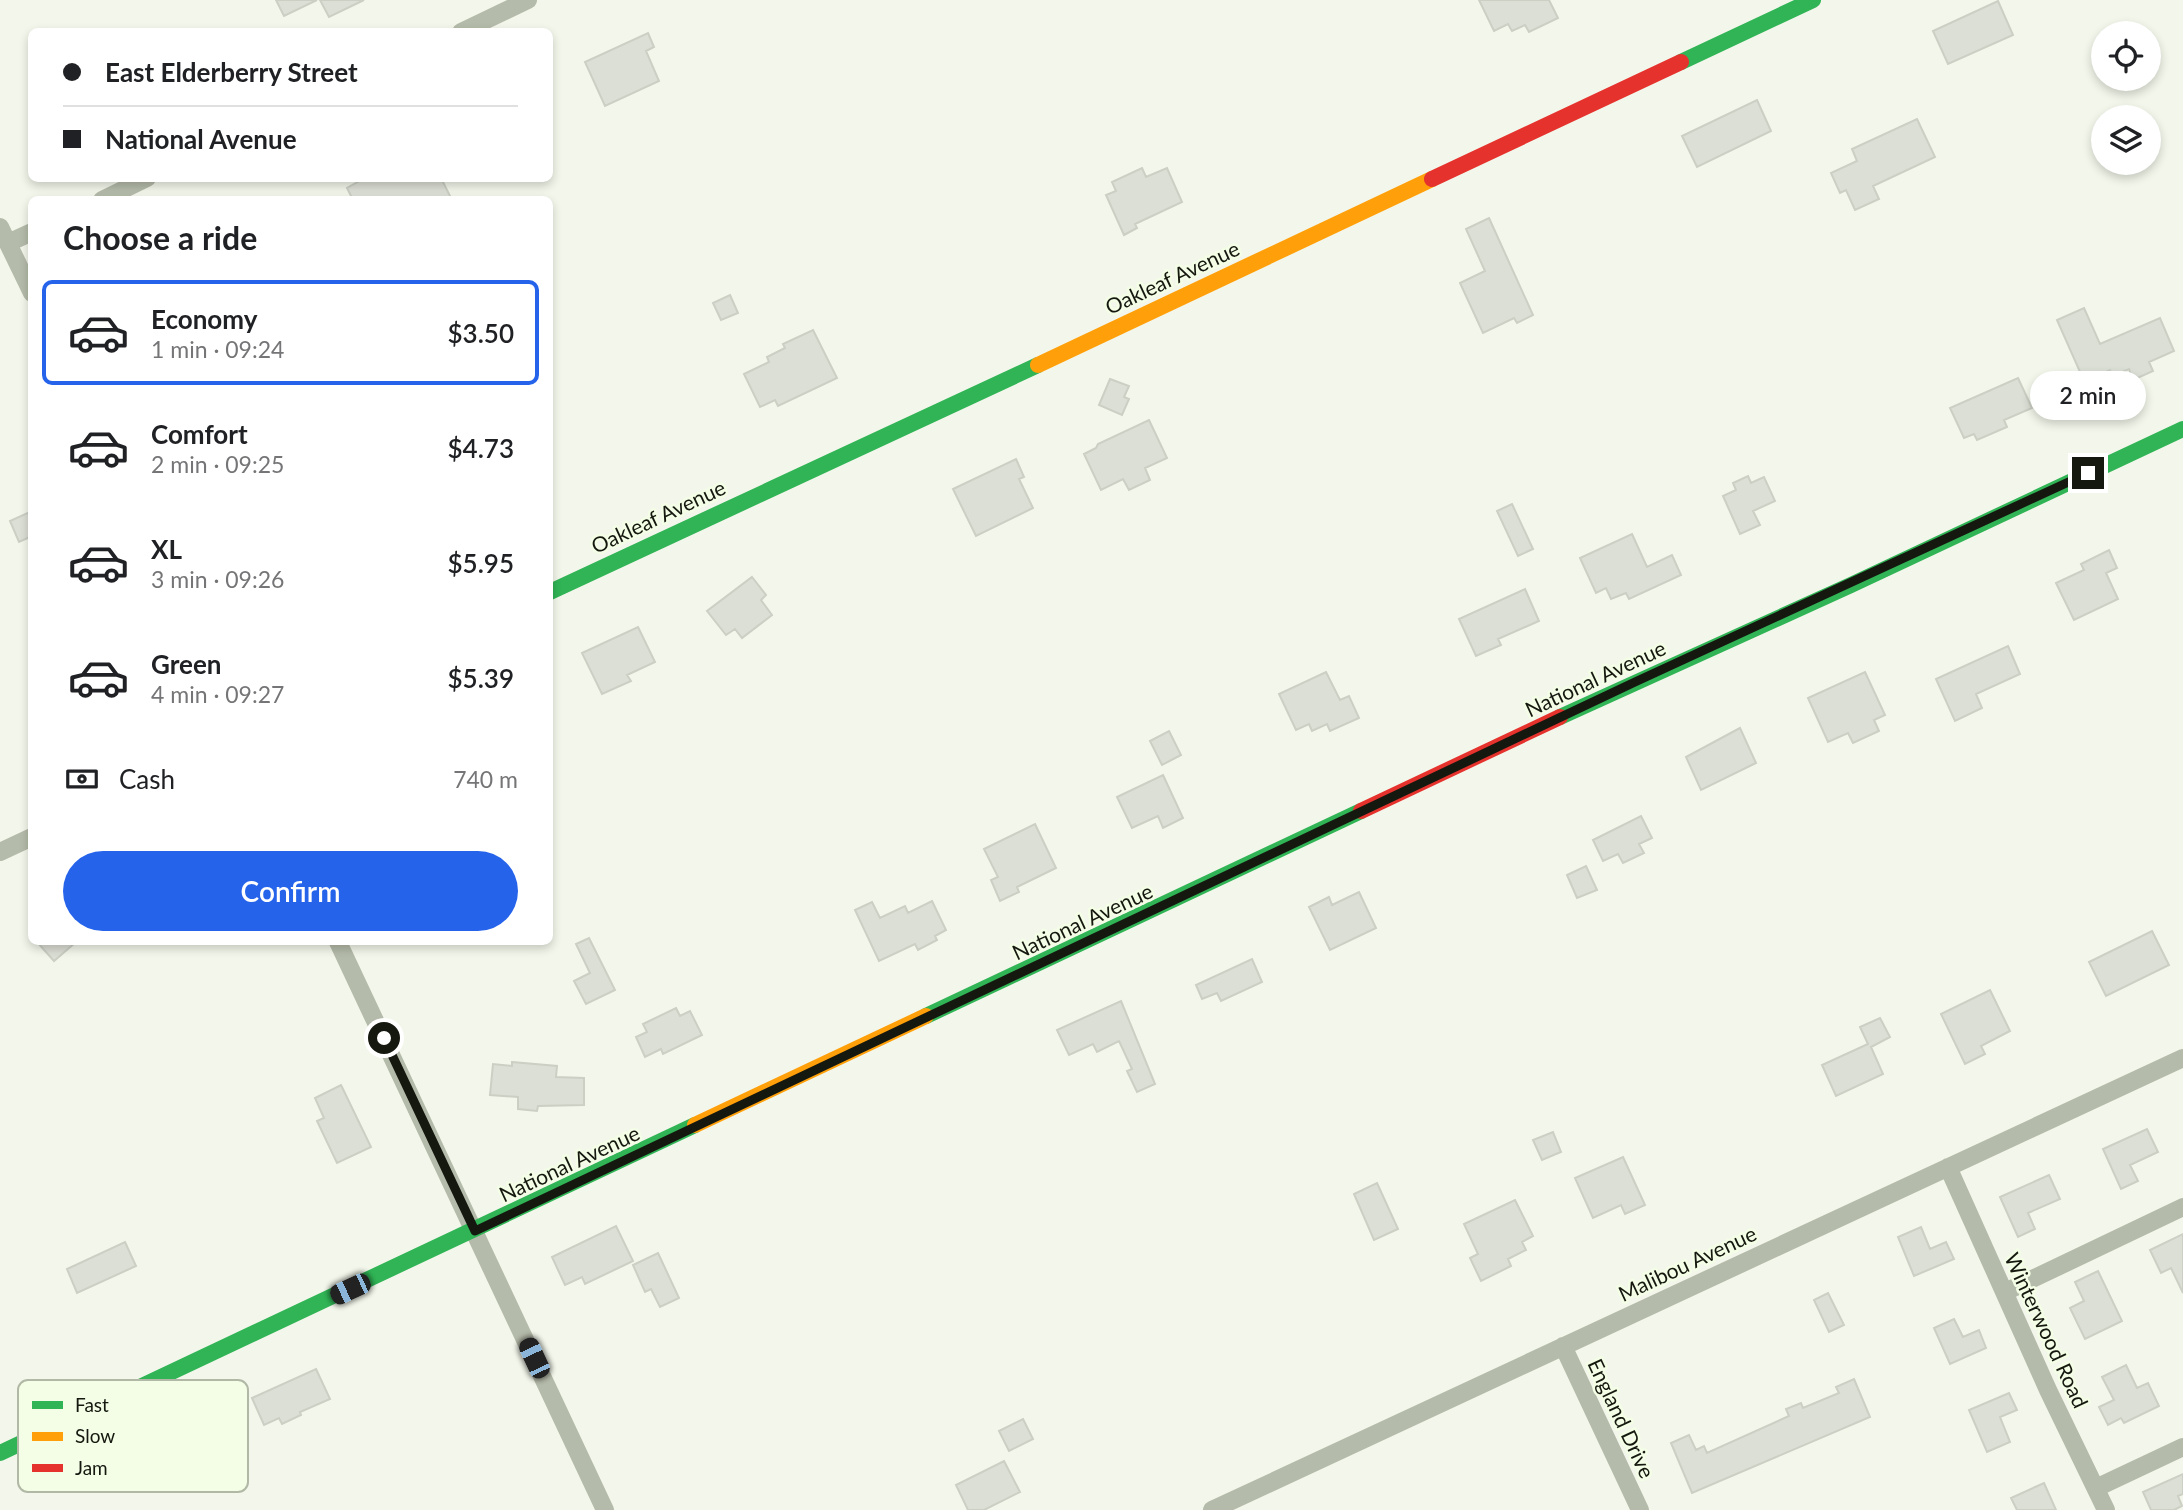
<!DOCTYPE html>
<meta charset="utf-8">
<style>
body{margin:0;font-family:Lato,sans-serif;background:#f2f2f2;color:#202124;height:100vh;display:flex;flex-direction:column;font-size:26px;white-space:nowrap}
*{box-sizing:border-box;margin:0}
p{font-size:23px;color:#757577}
.icon{flex:none;width:38px;height:38px;fill:none;stroke:currentColor;stroke-width:2;stroke-linecap:round;stroke-linejoin:round}
.map{position:relative;flex:1;overflow:hidden}
.side{position:absolute;left:28px;top:196px;width:525px;height:749px;display:flex;flex-direction:column;background:#fff;border-radius:10px;box-shadow:0 4px 10px #0003}
.side>*{flex:none}
.guide{position:absolute;left:28px;top:28px;width:525px;height:154px;border-radius:10px;box-shadow:0 4px 10px #0003;display:grid;align-content:center;height:154px;padding:0 35px;background:#fff}
.buttons{position:absolute;left:2091px;top:21px;display:grid;gap:14px}
.buttons a{display:grid;place-items:center;width:70px;height:70px;border-radius:50%;background:#fff;box-shadow:0 4px 10px #0003;font-size:35px}
.end{position:absolute;width:32px;height:32px;margin:-16px;border:9px solid #15180f;background:#fff;box-shadow:0 0 0 4px #fff}
.from{border-radius:50%}
.bubble{position:absolute;height:49px;border-radius:24px;background:#fff;box-shadow:0 4px 10px #0003;font-size:23px;font-weight:600;line-height:49px;text-align:center}
.car{position:absolute;width:21px;height:42px;margin:-21px -10px;border-radius:9px;box-shadow:0 0 5px 2px #0007;background:linear-gradient(#222 24%,#8ab4d8 0 40%,#222 0 76%,#8ab4d8 0 86%,#222 0)}
.guide b{display:flex;align-items:center;gap:24px;height:66px;font-size:26px}
.guide b+b{border-top:2px solid #e0e0e0}
.guide i{width:18px;height:18px;background:#202124}
ul{padding:0;list-style:none}
li{display:flex;align-items:center;gap:21px;height:105px;margin:0 14px 10px;padding:0 21px;border:4px solid transparent;border-radius:10px}
li div{flex:1}
li b{display:block;font-size:26px}
li em{font-style:normal;font-weight:600}
li.on{border-color:#2563eb}
li>.icon{width:63px;height:63px;stroke-width:1.5}
h2{padding:0 35px;font-size:32px;line-height:84px}
.pay{display:flex;align-items:center;gap:18px;height:77px;padding:0 35px;font-size:26px}
.pay p{margin-inline-start:auto}
.action{display:flex;gap:14px;margin-top:auto;padding:14px 35px}
.action a{flex:1;height:80px;border-radius:42px;background:#2563eb;color:#fff;font-size:28px;font-weight:600;line-height:80px;text-align:center}
.map>svg:first-child{display:block}
</style>
<div class="map">
<svg width="2183" height="1510" viewBox="0 0 2183 1510">
<rect width="100%" height="100%" fill="#f3f7eb"/>
<path fill="#dcdfd5" stroke="#cbcfc4" stroke-width="2" d="M276 0H317L284 16Z
M320 0H364L329 17Z
M1479 0H1549L1558 18 1529 32 1525 25 1512 31 1508 24 1494 31Z
M1998 1 2013 35 1948 64 1933 31Z
M648 33 654 47 646 51 659 81 605 106 585 62Z
M1757 100 1771 131 1697 167 1682 136Z
M1917 119 1935 157 1873 186 1879 199 1855 210 1846 190 1840 193 1831 173 1857 161 1852 149Z
M1142 168 1146 177 1167 168 1182 202 1135 224 1137 228 1124 235 1106 195 1116 191 1112 182Z
M365 178H441L452 200H353L347 188Z
M1489 218 1533 315 1517 323 1514 318 1483 333 1460 283 1485 271 1466 229Z
M730 295 738 313 721 320 713 303Z
M2084 308 2100 344 2160 318 2174 351 2149 362 2153 371 2133 380 2129 369 2113 376 2110 370 2084 381 2057 320Z
M813 330 837 378 778 406 775 400 760 407 744 374 769 362 767 357 785 348 783 344Z
M2018 378 2032 408 2004 420 2007 427 1977 440 1974 434 1964 438 1950 408Z
M1110 379 1129 386 1124 397 1129 399 1122 415 1099 405Z
M1149 420 1167 458 1145 468 1150 480 1129 490 1123 479 1101 490 1084 454 1096 448 1098 444Z
M1016 459 1024 477 1019 479 1033 508 976 536 953 489Z
M1748 476 1751 483 1764 477 1775 501 1753 511 1760 525 1740 534 1723 496 1736 490 1733 483Z
M1512 504 1533 549 1518 556 1497 511Z
M32 511V536L19 542 10 521Z
M1632 534 1647 567 1672 555 1681 575 1629 599 1626 593 1611 599 1606 588 1596 593 1580 558Z
M2109 550 2117 568 2106 573 2118 599 2074 620 2056 583 2084 570 2081 564Z
M752 577 766 595 761 600 772 615 742 638 735 629 726 635 707 611Z
M1525 589 1539 621 1498 639 1501 645 1476 656 1459 619Z
M638 627 655 662 627 675 631 681 602 694 582 653Z
M2008 646 2020 674 1976 694 1982 708 1955 721 1936 679Z
M1326 672 1340 700 1349 696 1359 718 1330 731 1327 724 1312 731 1309 724 1296 730 1279 694Z
M1865 672 1885 715 1874 720 1879 731 1853 743 1848 733 1828 742 1808 698Z
M1740 728 1756 763 1701 790 1686 757Z
M1169 731 1181 755 1162 765 1150 741Z
M1163 775 1183 818 1163 828 1158 816 1132 828 1117 797Z
M1641 816 1652 838 1639 844 1644 853 1623 863 1618 854 1603 861 1593 840Z
M1035 824 1056 868 1017 887 1019 892 1000 901 991 880 998 877 984 849Z
M1586 866 1597 890 1577 898 1567 875Z
M1359 892 1376 928 1330 950 1309 907 1329 897 1332 905Z
M932 901 946 930 935 936 937 940 918 950 915 944 879 961 855 910 872 902 880 918 905 906 908 913Z
M2152 931 2169 965 2106 996 2089 962Z
M589 938 615 990 586 1004 574 981 590 973 576 944Z
M37 942H76L54 961Z
M1252 959 1262 982 1221 1001 1217 993 1202 999 1196 985Z
M1990 990 2010 1031 1981 1046 1985 1054 1965 1064 1941 1014Z
M1121 1001 1155 1084 1137 1092 1127 1071 1132 1069 1119 1041 1097 1052 1093 1044 1069 1055 1057 1030Z
M676 1008 680 1016 690 1011 702 1035 663 1054 661 1049 645 1057 636 1037 647 1032 643 1024Z
M1880 1018 1890 1037 1871 1047 1883 1074 1836 1096 1822 1065 1868 1044 1860 1027Z
M512 1062 557 1066 556 1077 584 1078V1105L538 1106 537 1111 518 1109V1097L490 1095 493 1064 512 1066Z
M341 1085 371 1147 337 1163 317 1121 324 1118 315 1098Z
M2147 1129 2158 1152 2130 1165 2138 1181 2121 1189 2103 1149Z
M1553 1132 1561 1152 1542 1160 1533 1140Z
M1623 1157 1645 1205 1625 1214 1621 1205 1593 1218 1575 1178Z
M2049 1175 2060 1199 2028 1213 2035 1229 2018 1237 2000 1197Z
M1377 1183 1398 1229 1374 1240 1354 1194Z
M1515 1200 1533 1236 1522 1242 1526 1250 1508 1259 1511 1266 1481 1281 1470 1258 1478 1254 1464 1224Z
M616 1226 633 1261 585 1284 582 1277 565 1285 552 1257Z
M1921 1227 1930 1249 1946 1242 1954 1259 1914 1276 1898 1237Z
M2183 1234V1293L2171 1268 2161 1273 2150 1250Z
M125 1242 136 1266 77 1293 67 1269Z
M658 1253 679 1298 660 1307 651 1289 645 1292 633 1265Z
M2098 1271 2122 1321 2085 1339 2070 1308 2084 1301 2075 1282Z
M1828 1293 1844 1325 1829 1332 1814 1300Z
M1954 1319 1963 1337 1979 1330 1986 1348 1950 1364 1934 1328Z
M2126 1365 2137 1388 2148 1383 2159 1406 2124 1423 2121 1418 2108 1425 2099 1407 2114 1400 2102 1377Z
M316 1369 330 1399 300 1412 301 1415 282 1424 279 1418 264 1425 252 1398Z
M1854 1379 1870 1417 1692 1493 1671 1443 1689 1435 1696 1450 1704 1446 1707 1453 1789 1416 1786 1409 1801 1403 1803 1408 1839 1393 1836 1387Z
M2009 1393 2017 1410 2000 1417 2010 1442 1987 1452 1969 1410Z
M1023 1419 1033 1439 1009 1451 999 1431Z
M1004 1461 1020 1492 984 1510H968L956 1485Z
M2183 1474V1494L2178 1496 2182 1506 2174 1510H2151L2143 1492Z
M2044 1483 2056 1510H2017L2011 1498Z"/>
<g fill="none" stroke-linecap="round" stroke-linejoin="round">
<path stroke="#b5bbaa" stroke-width="18" d="M461 32 528 0
M102 200 147 178
M0 227 32 293
M8 243 32 232
M0 852 32 837
M338 942 605 1510
M1948 1167 2048 1390 2106 1510
M2005 1292 2183 1207
M1563 1346 1640 1510
M2096 1488 2183 1447
M1212 1510 2183 1058"/>
<path stroke="#30b455" stroke-width="16" d="M1681 62 1813 0
M550 592 1038 365
M1560 717 1851 585 2183 429
M926 1016 1361 811
M0 1453 695 1125"/>
<path stroke="#ff9f0a" stroke-width="16" d="M1038 365 1432 179
M695 1125 926 1016"/>
<path stroke="#e5322d" stroke-width="16" d="M1432 179 1681 62
M1361 811 1560 717"/>
</g>
<g fill="none" stroke-linecap="round" stroke-linejoin="round">
<path stroke="#15180f" stroke-width="9" d="M384 1038 475 1231 1635 682 2088 473"/>
</g>
<g text-anchor="middle" dominant-baseline="central" stroke-width="5" stroke-linejoin="round" paint-order="stroke">
<g font-size="21" fill="#15180f" stroke="#f4fde5">
<text transform="translate(1172 277) rotate(-25)">Oakleaf Avenue</text>
<text transform="translate(658 516) rotate(-25)">Oakleaf Avenue</text>
<text transform="translate(1595 678) rotate(-25)">National Avenue</text>
<text transform="translate(1082 921) rotate(-25)">National Avenue</text>
<text transform="translate(569 1163) rotate(-25)">National Avenue</text>
<text transform="translate(1687 1263) rotate(-25)">Malibou Avenue</text>
<text transform="translate(2047 1330) rotate(65)">Winterwood Road</text>
<text transform="translate(1622 1418) rotate(65)">England Drive</text>
</g>
</g>
<rect x="18" y="1380" width="230" height="112" rx="10" fill="#f4fde5" stroke="#b1b8a5" stroke-width="2"/>
<rect x="32" y="1401" width="31" height="8" fill="#30b455"/>
<rect x="32" y="1432" width="31" height="9" fill="#ff9f0a"/>
<rect x="32" y="1464" width="31" height="8" fill="#e5322d"/>
<g font-size="19" fill="#15180f">
<text x="75" y="1412">Fast</text>
<text x="75" y="1443">Slow</text>
<text x="75" y="1475">Jam</text>
</g>
</svg>
<div class="buttons">
<a><svg class="icon" aria-label="locate" viewBox="0 0 24 24"><circle cx="12" cy="12" r="6"/><path d="M12 2v4M12 18v4M2 12h4M18 12h4"/></svg></a>
<a><svg class="icon" aria-label="layers" viewBox="0 0 24 24"><path d="M12 4l9 5-9 5-9-5zM3 14l9 5 9-5"/></svg></a>
</div>
<i class="end from" style="left:384px;top:1038px"></i>
<i class="end" style="left:2088px;top:473px"></i>
<div class="bubble" style="left:2030px;top:371px;width:116px">2 min</div>
<i class="car" style="left:350px;top:1289px;rotate:245deg"></i>
<i class="car" style="left:534px;top:1358px;rotate:335deg"></i>
<div class="guide">
<b><i class="from"></i>East Elderberry Street</b>
<b><i></i>National Avenue</b>
</div>
<section class="side">
<h2>Choose a ride</h2>
<ul>
<li class="on"><svg class="icon" aria-label="car" viewBox="0 0 24 24"><path d="M5 17H2v-5l4-1 3-4h7l3 4 3 1v5h-3M9 17h6M6 11h13"/><circle cx="7" cy="17" r="2"/><circle cx="17" cy="17" r="2"/></svg><div><b>Economy</b><p>1 min · 09:24</p></div><em>$3.50</em></li>
<li><svg class="icon" aria-label="car" viewBox="0 0 24 24"><path d="M5 17H2v-5l4-1 3-4h7l3 4 3 1v5h-3M9 17h6M6 11h13"/><circle cx="7" cy="17" r="2"/><circle cx="17" cy="17" r="2"/></svg><div><b>Comfort</b><p>2 min · 09:25</p></div><em>$4.73</em></li>
<li><svg class="icon" aria-label="car" viewBox="0 0 24 24"><path d="M5 17H2v-5l4-1 3-4h7l3 4 3 1v5h-3M9 17h6M6 11h13"/><circle cx="7" cy="17" r="2"/><circle cx="17" cy="17" r="2"/></svg><div><b>XL</b><p>3 min · 09:26</p></div><em>$5.95</em></li>
<li><svg class="icon" aria-label="car" viewBox="0 0 24 24"><path d="M5 17H2v-5l4-1 3-4h7l3 4 3 1v5h-3M9 17h6M6 11h13"/><circle cx="7" cy="17" r="2"/><circle cx="17" cy="17" r="2"/></svg><div><b>Green</b><p>4 min · 09:27</p></div><em>$5.39</em></li>
</ul>
<div class="pay"><svg class="icon" aria-label="cash" viewBox="0 0 24 24"><path d="M3 7h18v10H3z"/><circle cx="12" cy="12" r="2"/></svg>Cash<p>740 m</p></div>
<div class="action"><a>Confirm</a></div>
</section>
</div>
